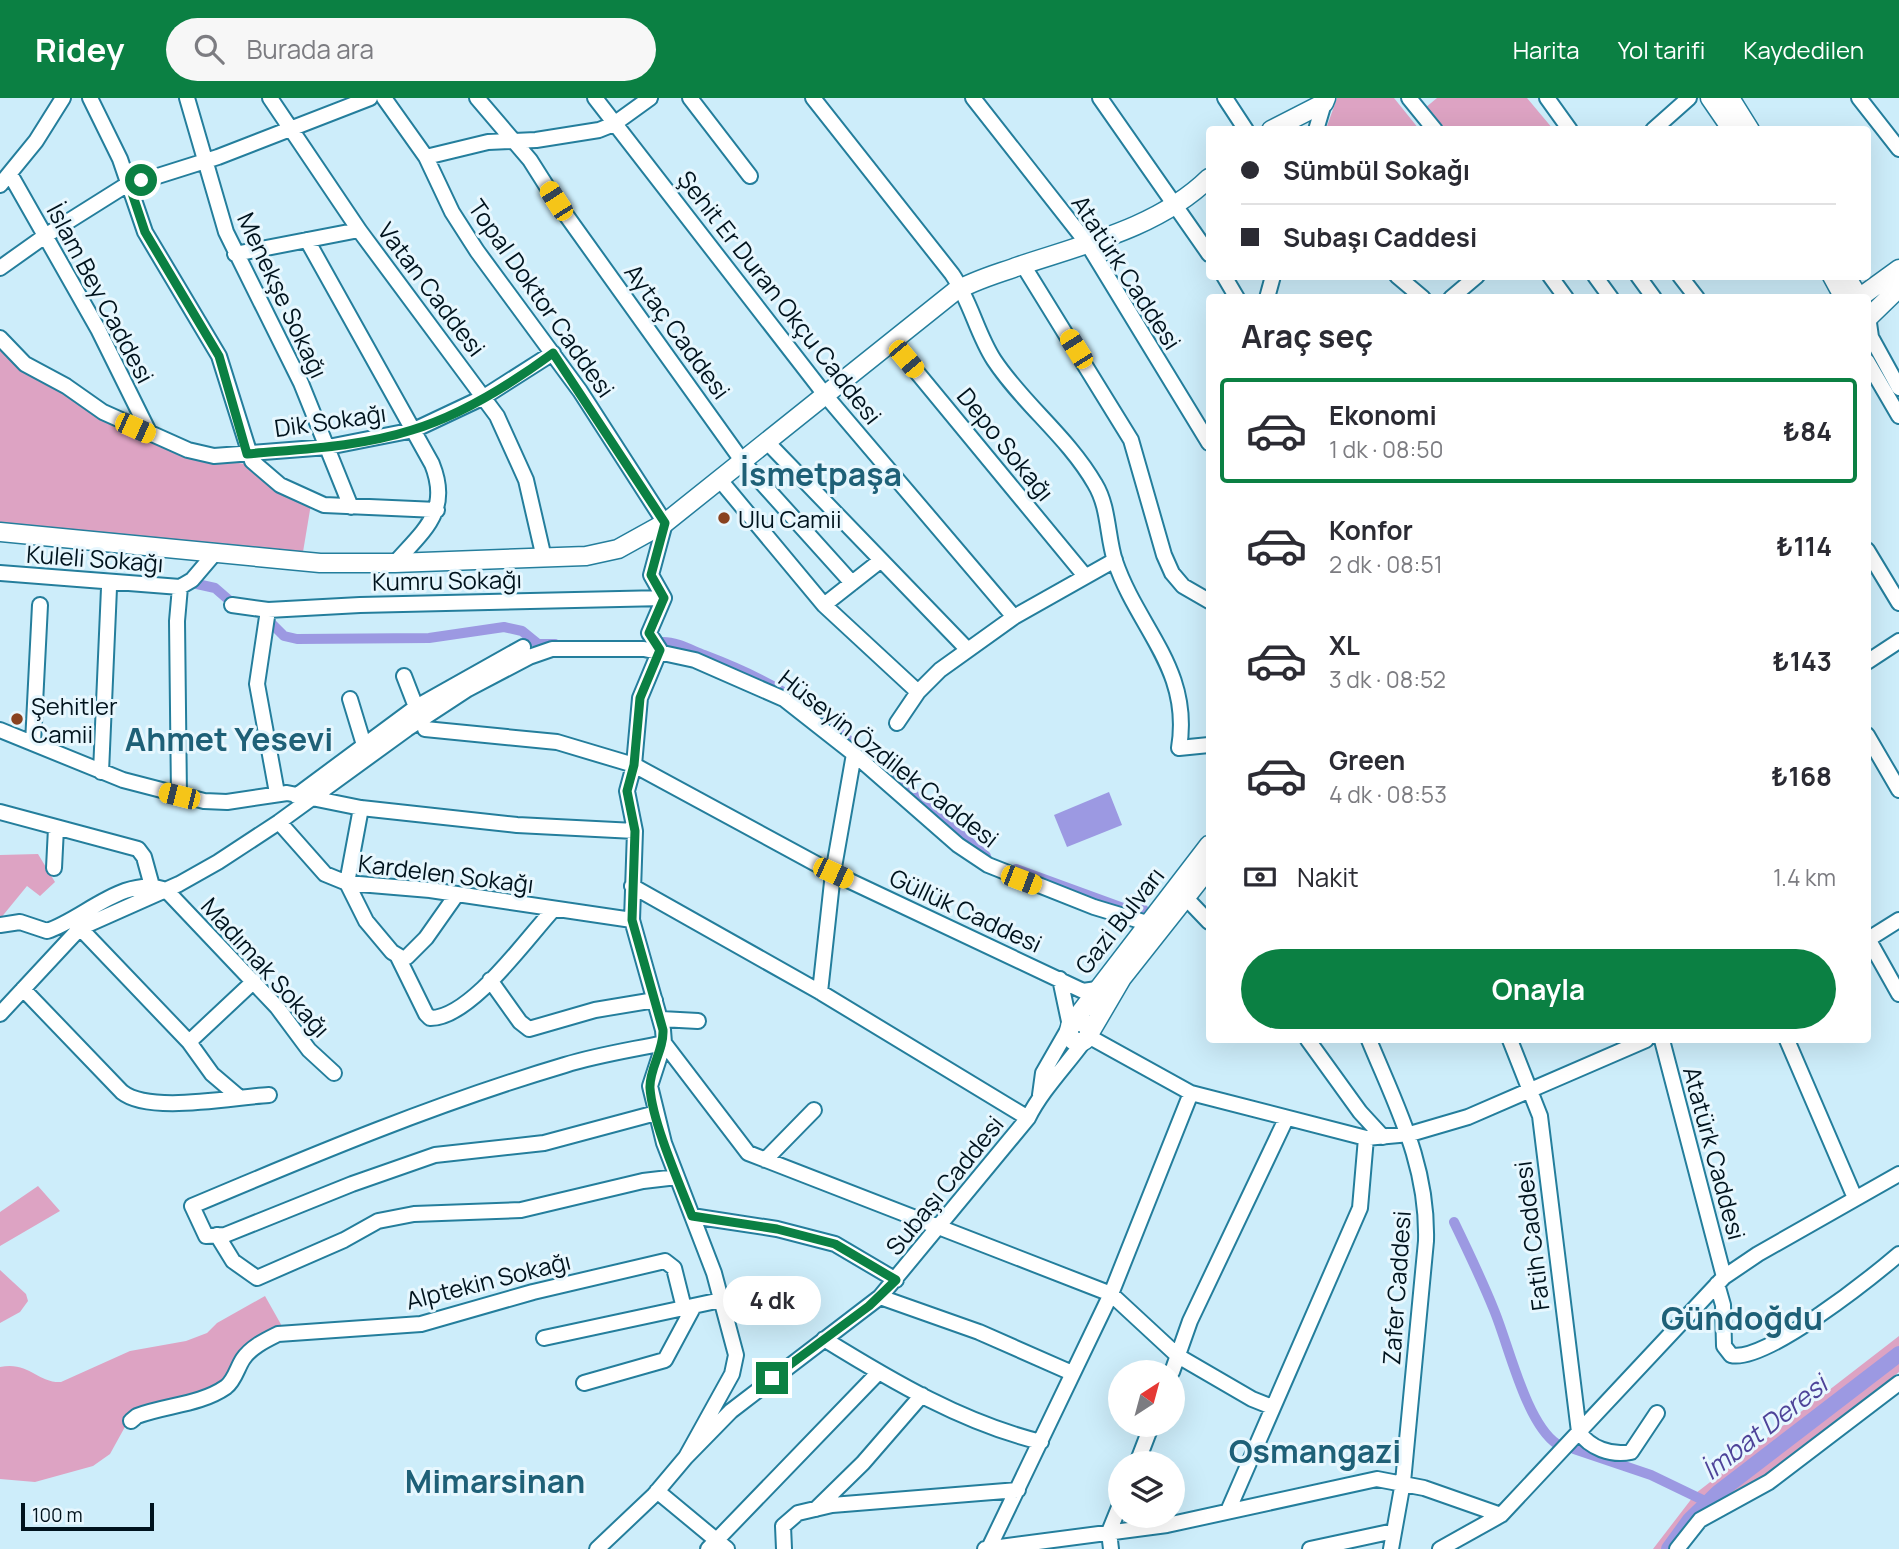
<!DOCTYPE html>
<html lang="tr">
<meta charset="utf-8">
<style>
body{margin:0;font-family:Manrope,sans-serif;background:#f7f7f7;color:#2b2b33;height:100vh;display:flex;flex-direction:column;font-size:26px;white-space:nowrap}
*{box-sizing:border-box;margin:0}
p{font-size:23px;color:#7c7c81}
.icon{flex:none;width:38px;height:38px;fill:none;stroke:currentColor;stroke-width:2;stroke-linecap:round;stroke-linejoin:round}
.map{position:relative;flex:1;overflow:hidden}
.drawer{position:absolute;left:1206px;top:196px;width:665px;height:749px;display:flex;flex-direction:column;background:#fff;border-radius:7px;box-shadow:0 7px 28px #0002}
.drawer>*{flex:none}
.banner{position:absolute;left:1206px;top:28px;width:665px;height:154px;border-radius:7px;box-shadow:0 7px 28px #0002;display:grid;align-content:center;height:154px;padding:0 35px;background:#fff}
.needle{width:46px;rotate:36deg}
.controls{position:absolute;left:1108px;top:1262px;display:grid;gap:14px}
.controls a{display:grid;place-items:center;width:77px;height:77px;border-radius:50%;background:#fff;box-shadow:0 7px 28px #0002;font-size:35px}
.scale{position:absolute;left:21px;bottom:18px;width:133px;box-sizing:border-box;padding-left:7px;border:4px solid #00131d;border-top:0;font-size:19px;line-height:24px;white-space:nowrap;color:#00131d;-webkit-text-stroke:5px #e7f7fe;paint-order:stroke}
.end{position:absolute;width:32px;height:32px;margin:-16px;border:9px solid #0b8043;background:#fff;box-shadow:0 0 0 4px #fff}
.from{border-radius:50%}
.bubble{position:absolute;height:49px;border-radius:24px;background:#fff;box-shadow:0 7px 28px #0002;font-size:23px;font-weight:700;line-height:49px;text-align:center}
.car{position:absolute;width:21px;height:42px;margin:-21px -10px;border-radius:9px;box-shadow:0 0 5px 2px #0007;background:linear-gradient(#f5c518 24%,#345 0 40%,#f5c518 0 76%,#345 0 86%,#f5c518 0)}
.banner b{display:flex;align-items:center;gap:24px;height:66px;font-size:26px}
.banner b+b{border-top:2px solid #e1e1e2}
.banner i{width:18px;height:18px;background:#2b2b33}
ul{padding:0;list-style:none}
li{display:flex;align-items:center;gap:21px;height:105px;margin:0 14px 10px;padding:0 21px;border:4px solid transparent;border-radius:7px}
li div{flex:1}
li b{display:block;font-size:26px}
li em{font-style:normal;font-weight:700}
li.selected{border-color:#0b8043}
li>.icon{width:63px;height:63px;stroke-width:1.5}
h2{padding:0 35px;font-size:32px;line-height:84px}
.pay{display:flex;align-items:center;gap:18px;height:77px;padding:0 35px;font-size:26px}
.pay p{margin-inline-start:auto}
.action{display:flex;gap:14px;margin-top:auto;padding:14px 35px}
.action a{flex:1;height:80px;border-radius:42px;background:#0b8043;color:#fff;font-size:28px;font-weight:700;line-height:80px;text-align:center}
header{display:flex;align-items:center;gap:42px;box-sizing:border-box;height:98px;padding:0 35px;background:#0b8043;color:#fff}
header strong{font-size:33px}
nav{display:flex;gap:38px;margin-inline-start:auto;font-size:24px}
.search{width:490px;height:63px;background:#f7f7f7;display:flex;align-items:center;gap:18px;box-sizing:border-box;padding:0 24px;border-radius:38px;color:#7c7c81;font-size:26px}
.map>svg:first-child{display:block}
</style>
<header>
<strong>Ridey</strong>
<div class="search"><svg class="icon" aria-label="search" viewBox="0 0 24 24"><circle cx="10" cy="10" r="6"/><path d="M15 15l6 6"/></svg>Burada ara</div>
<nav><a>Harita</a><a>Yol tarifi</a><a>Kaydedilen</a></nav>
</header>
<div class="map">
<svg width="1899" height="1451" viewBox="0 0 1899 1451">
<rect width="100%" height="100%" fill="#cdedfa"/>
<path fill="#dda3c3" d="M1337 0H1394L1419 31H1326Z
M1437 0H1527L1553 31H1443L1425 10Z
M0 249 109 325 191 357 245 366 311 406 302 460 0 429Z
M38 756 55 784 40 798 27 788 0 821V757Z
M38 1088 60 1113 0 1148V1114Z
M0 1172 26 1196 28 1203 20 1214 0 1225Z
M265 1198 283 1230 225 1284 126 1327 110 1356 93 1368 35 1384 0 1381V1269C29 1263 37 1285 61 1284L130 1253 186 1243 207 1235 217 1225Z
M1899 1238V1274L1772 1376 1704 1424 1685 1451H1653L1696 1395Z"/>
<path fill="#9c99e2" d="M1109 694 1122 727 1067 749 1054 717Z"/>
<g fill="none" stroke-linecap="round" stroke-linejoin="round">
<path stroke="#9c99e2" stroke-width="10" d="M197 486 215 490 230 503
M271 525 284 538 297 541 429 540 504 529 522 533 538 546H555
M663 544C677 544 691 552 704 557 767 581 801 601 852 645
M863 654 986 758
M1016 771 1123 810 1144 812
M1454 1124C1468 1153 1482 1182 1494 1212 1509 1248 1526 1325 1557 1346
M1574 1351 1651 1377 1707 1404"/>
<path stroke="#9c99e2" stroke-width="16" d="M1669 1451 1690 1422 1719 1394 1899 1256"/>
<defs>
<path id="minor" d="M90 0 120 61 145 134 219 258 252 363 280 387 324 407 437 412
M187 0 226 134 301 285 351 409
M270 0 359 132 497 318 526 382 544 460
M384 0 426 59 452 114 477 153 580 293 665 425 651 477 664 500 649 535 660 552 640 600 634 667 627 693 635 733 632 822 663 932 664 945 650 988 664 1045 714 1175 736 1257 732 1276 686 1359
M477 0 530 62 556 103 743 364 852 485
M595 0 826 298 1014 519
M690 0 750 78
M813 0 952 176C971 204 977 236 994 262 1023 306 1068 339 1095 386 1109 409 1107 438 1115 463 1138 531 1192 571 1179 650L1209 647
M973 0 1087 145 1209 345
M1100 0 1209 156
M1225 0 1246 32
M1409 0 1435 32
M1547 0 1570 32
M1859 0 1899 51
M1316 32 1324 5
M1653 32 1689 0
M426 59 488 44 536 42 599 32 614 26 650 0
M10 76 98 231 150 336
M0 87 36 43 63 0
M307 142 432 366C451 413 424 432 395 465
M235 156 359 132
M1023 167 1131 342 1164 457 1172 475 1183 488 1209 503
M0 170 45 138 123 89 218 59 370 0
M1224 178 1237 200
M1397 178 1423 200
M1550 178 1566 200
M1595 178 1611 200
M1638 178 1654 200
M1680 178 1697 200
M1267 200 1273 178
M1451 200 1477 178
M1868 218 1871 239 1899 290
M0 240 25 266 66 288 103 314 188 352 214 358 328 349 414 332 484 299 553 255
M892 244 1085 478
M1867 263 1899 318
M768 345 968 552
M720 382 824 507 918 594
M1867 452 1899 505
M0 475 180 489 192 482 215 455
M232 507 268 512 360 507 664 500
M824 507 880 463
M268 512 257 586 277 695
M1867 564 1899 543
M404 578 416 609
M350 601 364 647
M897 625 918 594 940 572 1014 519 1115 462
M425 631 557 644 634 667 833 775 1083 893 1097 891
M0 632 123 682 204 703 227 704 287 695 361 710 517 727 635 733
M1867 637 1899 692
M33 645 40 507
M101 674 109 490
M179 698 177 523 180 489
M296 698 416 609 523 549
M361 710 347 785 366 823 392 854 402 860 407 859 426 840 457 796
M0 714 138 751 144 759 152 788
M279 724 325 776 347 785 430 792 632 822
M54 770 56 730
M632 788 820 894 1028 1020
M1186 800 1209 824
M0 827 20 824 47 833C84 821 125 776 166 792L277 909 309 952 334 975
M80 830 189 944 212 976 239 999
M1867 839 1899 896
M1867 842 1899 822
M398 859 426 916 430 920C470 921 527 840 553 812
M490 882 520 924 529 931 595 912 655 902
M23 891 122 994C149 1016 233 999 269 997
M820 894 833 775 854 656
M0 916 80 830 179 786 218 764 279 724 407 631 468 591 529 559 552 551H644L695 562 784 601 854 656 958 747 988 767 1094 809 1147 825
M661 921 698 923
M1088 938 1191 995 1366 1040 1410 1036 1468 1019 1646 942
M1308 942 1360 1014 1383 1039
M1369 942C1397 1010 1428 1067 1426 1143L1403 1384 1391 1451
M1510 942 1540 1018 1579 1334C1590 1350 1611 1358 1631 1354L1657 1315
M1662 942 1724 1179
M1787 942 1855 1100
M189 944 254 883
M1040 997 1043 975 1070 928 1060 881
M656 1015 544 1045 435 1057 352 1086 225 1137 206 1138 192 1108C315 1056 437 1005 565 967 597 957 631 952 664 945L748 1055 1111 1196 1178 1258 1252 1301 1272 1309
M765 1062 814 1012
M692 1118 777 1131 835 1146 896 1182
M217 1137 233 1163 257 1180 344 1142 378 1123 414 1116 521 1112 643 1083 677 1079
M1717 1186 1723 1207 1724 1248 1731 1257C1764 1266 1872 1179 1899 1156
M880 1199 979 1234 1072 1275
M544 1240 721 1202 794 1201
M824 1241C892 1283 963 1325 1041 1344
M1172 1274 1190 1223 1286 1021
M584 1285 665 1262 694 1208
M131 1323 137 1318C166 1307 200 1307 226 1289 235 1282 237 1270 243 1261 251 1249 266 1242 278 1236L421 1226 533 1194 665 1163 674 1170 684 1210
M1137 1365 1152 1326
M657 1393 727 1451
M816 1411 863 1365 922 1297
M1228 1413 1360 1110 1366 1040
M989 1450 1111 1196 1191 995
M597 1451 654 1397 686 1359 731 1313 880 1199 1028 1020C1042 992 1065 969 1084 943
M708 1451 878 1275
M784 1451 783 1428 798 1415 832 1407 1018 1392
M985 1451 1167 1427 1377 1381 1424 1390 1501 1417
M1111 1451 1109 1434 1120 1407
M1310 1451 1394 1433
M1440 1451 1501 1417 1724 1179 1758 1156 1899 1076
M1677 1451 1700 1422 1769 1384 1899 1285"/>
<path id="major" d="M1710 0 1732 32
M1730 0 1750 32
M1271 32 1324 5 1326 0
M1832 178 1844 200
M1846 178 1859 200
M1859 200 1899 171
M1867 221 1899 190
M0 434 320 465H395L586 458 618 451 665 425 954 194C974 182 997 176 1019 168 1085 146 1159 129 1209 80
M1069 934a10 10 0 1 1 20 0a10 10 0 1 1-20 0Z
M1070 928 1209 747
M1088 938 1122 880 1209 770"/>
</defs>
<use href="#minor" stroke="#247e9c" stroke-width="18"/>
<use href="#major" stroke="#247e9c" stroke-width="21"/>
<use href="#minor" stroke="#fff" stroke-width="14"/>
<use href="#major" stroke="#fff" stroke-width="18"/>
</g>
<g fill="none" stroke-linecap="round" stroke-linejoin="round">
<path stroke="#0b8043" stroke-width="9" d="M141 82 129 86 145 134 219 258 247 356C302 351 359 349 412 332 462 317 511 286 553 255L665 425 651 477 664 500 649 535 660 552 640 600 634 667 627 693 635 733 632 822 663 932C664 952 649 971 650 990 652 1023 679 1085 692 1118L777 1131 835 1146 896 1182 869 1208 772 1280"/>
</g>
<g fill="#89421f" stroke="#e7f7fe" stroke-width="2.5">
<circle cx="724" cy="420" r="7"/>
<circle cx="17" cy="621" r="7"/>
</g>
<g text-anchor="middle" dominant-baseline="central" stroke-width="6" stroke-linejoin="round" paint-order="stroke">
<g font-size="24" fill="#00131d" stroke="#e7f7fe">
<text transform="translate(1127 174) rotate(57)">Atatürk Caddesi</text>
<text transform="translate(432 191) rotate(53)">Vatan Caddesi</text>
<text transform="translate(101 195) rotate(62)">İslam Bey Caddesi</text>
<text transform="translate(283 197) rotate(65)">Menekşe Sokağı</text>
<text transform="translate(780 199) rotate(52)">Şehit Er Duran Okçu Caddesi</text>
<text transform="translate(542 200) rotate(55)">Topal Doktor Caddesi</text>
<text transform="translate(678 233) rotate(54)">Aytaç Caddesi</text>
<text transform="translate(330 322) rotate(-8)">Dik Sokağı</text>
<text transform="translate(1006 346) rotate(51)">Depo Sokağı</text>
<text transform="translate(95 460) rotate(4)">Kuleli Sokağı</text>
<text transform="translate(447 482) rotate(-1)">Kumru Sokağı</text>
<text transform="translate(889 660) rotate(38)">Hüseyin Özdilek Caddesi</text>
<text transform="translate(446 775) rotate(7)">Kardelen Sokağı</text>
<text transform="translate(966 812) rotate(25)">Güllük Caddesi</text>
<text transform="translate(1119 822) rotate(-52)">Gazi Bulvarı</text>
<text transform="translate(266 869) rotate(48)">Madımak Sokağı</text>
<text transform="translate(1715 1055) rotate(75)">Atatürk Caddesi</text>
<text transform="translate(944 1087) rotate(-51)">Subaşı Caddesi</text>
<text transform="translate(1531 1138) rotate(-97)">Fatih Caddesi</text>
<text transform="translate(488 1182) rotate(-14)">Alptekin Sokağı</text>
<text transform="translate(1396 1190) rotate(-86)">Zafer Caddesi</text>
</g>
<g font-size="24" fill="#00131d" stroke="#e7f7fe" text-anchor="start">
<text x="738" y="420">Ulu Camii</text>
<text x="31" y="607">Şehitler<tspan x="31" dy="28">Camii</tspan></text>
</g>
<g font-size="26" font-style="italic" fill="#4e4399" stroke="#e7f7fe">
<text transform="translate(1764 1329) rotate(-38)">İmbat Deresi</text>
</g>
<g font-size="32" font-weight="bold" fill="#1e6077" stroke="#e7f7fe">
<text x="821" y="376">İsmetpaşa</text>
<text x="229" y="641">Ahmet Yesevi</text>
<text x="1742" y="1220">Gündoğdu</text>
<text x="1315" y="1353">Osmangazi</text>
<text x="495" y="1383">Mimarsinan</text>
</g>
</g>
</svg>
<div class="controls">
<a><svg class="needle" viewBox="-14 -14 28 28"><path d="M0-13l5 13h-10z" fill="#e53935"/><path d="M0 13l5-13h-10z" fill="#7c7c81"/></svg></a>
<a><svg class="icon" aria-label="layers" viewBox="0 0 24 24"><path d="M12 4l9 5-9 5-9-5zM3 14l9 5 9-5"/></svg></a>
</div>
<div class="scale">100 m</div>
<i class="end from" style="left:141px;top:82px"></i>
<i class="end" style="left:772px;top:1280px"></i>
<div class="bubble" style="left:723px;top:1178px;width:98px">4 dk</div>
<i class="car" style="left:556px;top:103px;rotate:327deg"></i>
<i class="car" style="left:1076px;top:251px;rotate:328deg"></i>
<i class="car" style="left:906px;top:261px;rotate:140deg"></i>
<i class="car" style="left:135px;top:330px;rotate:114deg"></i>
<i class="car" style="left:179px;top:698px;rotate:284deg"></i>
<i class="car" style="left:833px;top:775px;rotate:115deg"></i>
<i class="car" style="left:1021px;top:782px;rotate:111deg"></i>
<div class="banner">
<b><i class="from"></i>Sümbül Sokağı</b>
<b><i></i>Subaşı Caddesi</b>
</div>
<section class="drawer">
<h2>Araç seç</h2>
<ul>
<li class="selected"><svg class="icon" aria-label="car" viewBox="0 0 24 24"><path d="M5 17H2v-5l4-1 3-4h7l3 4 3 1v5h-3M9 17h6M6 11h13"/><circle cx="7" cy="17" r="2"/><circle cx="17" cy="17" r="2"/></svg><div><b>Ekonomi</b><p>1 dk · 08:50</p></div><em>₺84</em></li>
<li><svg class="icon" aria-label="car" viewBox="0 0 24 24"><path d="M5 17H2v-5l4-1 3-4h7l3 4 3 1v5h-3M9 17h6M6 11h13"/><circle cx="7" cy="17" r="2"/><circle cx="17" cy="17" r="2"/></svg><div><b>Konfor</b><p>2 dk · 08:51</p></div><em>₺114</em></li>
<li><svg class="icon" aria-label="car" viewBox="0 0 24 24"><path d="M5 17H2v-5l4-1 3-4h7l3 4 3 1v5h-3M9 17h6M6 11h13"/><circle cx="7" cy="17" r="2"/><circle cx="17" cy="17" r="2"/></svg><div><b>XL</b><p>3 dk · 08:52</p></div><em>₺143</em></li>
<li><svg class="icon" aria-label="car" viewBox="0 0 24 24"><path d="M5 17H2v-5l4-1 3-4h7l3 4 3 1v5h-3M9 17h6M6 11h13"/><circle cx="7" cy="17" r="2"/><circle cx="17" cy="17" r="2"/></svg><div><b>Green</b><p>4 dk · 08:53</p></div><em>₺168</em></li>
</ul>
<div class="pay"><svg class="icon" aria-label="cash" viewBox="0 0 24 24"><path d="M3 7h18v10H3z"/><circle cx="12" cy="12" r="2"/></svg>Nakit<p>1.4 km</p></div>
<div class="action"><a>Onayla</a></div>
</section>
</div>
